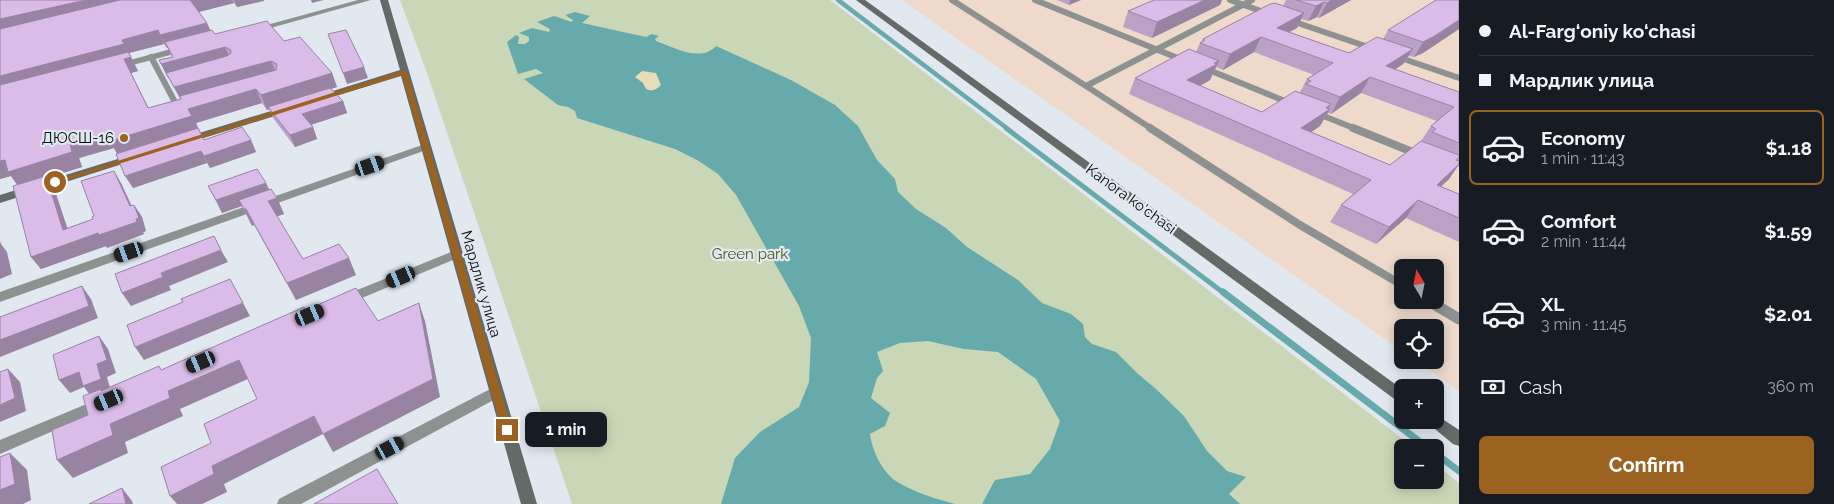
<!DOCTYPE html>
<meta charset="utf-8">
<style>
body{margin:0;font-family:Raleway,sans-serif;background:#242831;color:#f1f3f6;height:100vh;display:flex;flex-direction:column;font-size:19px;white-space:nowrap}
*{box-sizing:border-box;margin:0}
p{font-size:16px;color:#9ea1a6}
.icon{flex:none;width:28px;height:28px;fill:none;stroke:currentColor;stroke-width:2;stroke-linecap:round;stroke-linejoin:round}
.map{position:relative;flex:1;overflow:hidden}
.drawer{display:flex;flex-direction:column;background:#171b24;width:375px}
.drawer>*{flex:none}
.guide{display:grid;align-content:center;height:110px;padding:0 20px;background:#171b24}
.needle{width:32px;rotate:350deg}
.controls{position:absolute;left:1394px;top:259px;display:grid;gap:10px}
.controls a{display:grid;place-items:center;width:50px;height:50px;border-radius:8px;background:#171b24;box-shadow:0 2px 12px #0003;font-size:25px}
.end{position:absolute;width:22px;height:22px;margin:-11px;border:6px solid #9c6220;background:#fff;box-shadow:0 0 0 2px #fff}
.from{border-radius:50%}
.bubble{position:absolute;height:35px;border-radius:8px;background:#171b24;box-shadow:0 2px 12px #0003;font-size:16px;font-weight:700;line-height:35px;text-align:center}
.car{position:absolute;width:15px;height:30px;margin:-15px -8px;border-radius:6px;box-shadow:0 0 4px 1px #0007;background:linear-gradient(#222 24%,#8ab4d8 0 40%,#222 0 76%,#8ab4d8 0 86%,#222 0)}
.guide b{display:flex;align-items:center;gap:18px;height:48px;font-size:19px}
.guide b+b{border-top:1px solid #363941}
.guide i{width:12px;height:12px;background:#f1f3f6}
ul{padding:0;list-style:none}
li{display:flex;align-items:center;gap:15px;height:75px;margin:0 10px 8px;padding:0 10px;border:2px solid transparent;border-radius:8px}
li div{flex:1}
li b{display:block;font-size:19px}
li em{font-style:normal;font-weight:700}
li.active{border-color:#9c6220}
li>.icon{width:45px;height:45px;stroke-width:1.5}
.pay{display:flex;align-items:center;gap:12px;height:55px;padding:0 20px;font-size:19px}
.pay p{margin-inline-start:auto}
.primary-button{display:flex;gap:10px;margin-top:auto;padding:10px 20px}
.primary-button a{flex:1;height:58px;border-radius:8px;background:#9c6220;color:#fff;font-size:20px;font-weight:700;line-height:58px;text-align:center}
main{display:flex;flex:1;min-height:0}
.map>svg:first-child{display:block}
</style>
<main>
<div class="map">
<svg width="1459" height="504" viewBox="0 0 1459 504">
<rect width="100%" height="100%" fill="#e1e8f0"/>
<path fill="#eed9cb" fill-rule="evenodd" d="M902 0H1459V391L1415 360H1435V328H1402V351ZM1402 268H1435V300H1402Z"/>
<path fill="#c9d7b7" d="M400 0H830L1413 447 1402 448V480H1435V464L1459 483V504H572L426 70Z"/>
<path fill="#e7deb9" d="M642 71 656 73 661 85C650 96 642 86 635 77Z"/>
<path fill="#67aaac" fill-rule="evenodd" d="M575 12 590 16 582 23 646 37 652 34 659 36 655 39 656 41C673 47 701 63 716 46L791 80 835 105 858 126 877 160 895 179 898 192 916 209 946 228 967 247 1018 280 1042 303 1071 314 1083 324 1085 337 1092 344 1116 352 1137 373 1156 389 1184 416 1207 451 1227 471 1246 477 1229 494 1240 504H982L995 480 1030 474 1050 449 1060 421 1036 379 998 352 964 349 928 341 900 343 877 352 883 371 877 378 871 398 890 413 885 426 870 434C872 450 882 472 896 481 913 492 936 499 955 504H721L735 458 760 432 799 407 809 382 811 338 799 306 736 195 718 174 697 160 675 149 577 118 575 111 568 107 558 105 524 79 543 73 536 69 518 74 507 42 516 35 519 37 518 44H525L529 41V37L519 33 532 28 549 32 550 29 537 22 554 16 572 22 573 20 565 15ZM642 71 656 73 661 85C656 90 652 92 646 89L643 83 635 77Z"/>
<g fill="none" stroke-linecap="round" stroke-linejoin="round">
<path stroke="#67aaac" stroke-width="4.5" d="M838 0 1008 129"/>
<path stroke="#67aaac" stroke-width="5" d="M1006 128 1225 294"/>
<path stroke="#67aaac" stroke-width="7" d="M1223 292 1428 448
M1435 453 1459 471"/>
<path stroke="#8d9291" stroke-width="6" d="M952 0 1086 86
M1035 0 1185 61
M1230 0 1269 14
M1289 20 1374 49
M1395 56 1459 78
M151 57 177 106 181 107
M1204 68 1292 104
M1316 113 1356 129
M1152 129 1086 86 1252 0"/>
<path stroke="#8d9291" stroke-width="8" d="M1150 128 1300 225 1402 285
M1353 128 1420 155"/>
<path stroke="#8d9291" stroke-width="11" d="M1427 300 1459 319"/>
<path fill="#8d9291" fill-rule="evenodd" d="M358 0H371L256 32 252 29Z
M186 45 190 48 189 50 118 69 113 66 115 64Z
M425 144 430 147 429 149 0 302V292Z
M456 250 462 254 460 257 350 303H340L338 300 340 297Z
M496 386 501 388 503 392 501 396 301 504H277L279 499Z
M101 398 106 400 109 404 106 408 0 454V440Z"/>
<path fill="#636a67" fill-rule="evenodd" d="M380 0H388L537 504H521L401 76 323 100 320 101 315 98 317 96 400 70Z
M856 0H865L1402 389V403L1397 401Z
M287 106 291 107V111L191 142H183L182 140 183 138Z
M134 154 138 155 139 157 138 159 0 203V195Z
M1435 414 1459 430V446L1453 444 1429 424 1426 420H1435Z"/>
</g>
<path fill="#bca1c7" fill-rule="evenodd" d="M0 0H264L237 7 234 3 198 12 207 23 210 30 215 34 284 41 332 73 337 87 331 88 343 101 347 113 311 125 313 127 317 139 295 147 273 118 269 109 267 110 262 103 196 123 204 140H251L256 152 210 168 207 163 133 188 114 148 79 158 82 167 47 178 54 188 67 228 93 219 94 216 121 183 132 206 134 205 142 217 146 231 143 232 144 234 107 248 106 246 41 269 31 257 17 185 11 176 0 179ZM164 44 167 48H168L172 57 159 60 180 99 148 108 131 73 138 71 129 53Z
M1057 0H1081L1069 5Z
M1154 0H1222L1220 5 1152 38 1123 27 1128 11Z
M1286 0H1351L1319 18 1317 17 1308 21 1301 19 1297 28 1289 32 1349 53 1383 39 1388 30 1459 0V29L1423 53 1414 57 1409 56 1403 64 1395 69 1459 92V165L1449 179 1441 187 1459 194V242L1406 218 1376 244 1330 222 1341 205 1353 194 1129 94 1135 78 1196 52 1200 43 1201 42 1203 39 1283 6ZM1254 52 1314 75 1307 79 1300 92 1262 112 1200 86 1210 80 1216 67 1223 70ZM1361 93 1437 121 1431 126 1421 141 1390 165 1311 132 1320 126 1328 113 1331 114Z
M208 186 269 189 277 198 284 214 277 216 303 259 356 275 296 300 254 225 252 226 242 206 222 213Z"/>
<path fill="#9983a2" d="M86 0H149L0 34V19Z
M190 0H232L234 3 195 13Z
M234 0H264V1L237 7Z
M311 0H324L312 3Z
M1070 0H1081L1069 5Z
M1205 0H1222L1220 5 1152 38 1157 22Z
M1332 0H1351L1319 18 1327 3Z
M1324 2 1317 17 1308 21 1316 6Z
M1304 13 1297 28 1273 41 1277 28Z
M1459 20V29L1423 53 1414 57 1423 42Z
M207 23 213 36 165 42 168 48H167L160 35Z
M158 30 164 44 129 53 138 71 131 73 156 123 0 92V76L122 40Z
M1261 37 1254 52 1223 70 1230 54Z
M225 47 231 60 168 78 161 64Z
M1413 49 1403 64 1380 80 1386 66Z
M271 61 277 75 182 101 174 87Z
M1219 61 1210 80 1181 97 1187 80Z
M364 67 368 78 347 84 343 73Z
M332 73 337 87 270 109 268 107 269 109 267 110 261 95Z
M1370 77 1361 93 1331 114 1340 97Z
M256 89 262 103 196 123 199 131 119 156 114 148 79 158 82 167 47 178 54 188 72 242 19 187 11 176 0 179V161L70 144Z
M343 101 347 113 307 126 302 114Z
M1331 104 1327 111 1330 109 1320 126 1292 145 1301 128Z
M313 127 317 139 295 147 290 135Z
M251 140 256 152 210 168 204 156Z
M201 151 207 163 133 188 125 176Z
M1459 164 1449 179 1424 202 1437 185Z
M114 171 121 183 137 219 130 206Z
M266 183 272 195 239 200 242 206 222 213 216 200Z
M277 198 284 214 275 217 268 201Z
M1418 200 1406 218 1376 244 1389 227Z
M134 205 142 217 146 231 143 232 144 234 107 248 106 246 41 269 31 257 136 219Z
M244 209H246L254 225 252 226Z
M0 241 1 244 7 252 12 274 0 279Z
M221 250 228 262 169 286 171 290 131 306 122 293 161 273Z
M349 258 356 275 296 300 287 283Z
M82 286 91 299 98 318 0 357V340Z
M243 303 250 316 144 360 135 347Z
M419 303 425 321 440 397 333 452 323 434Z
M99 336 108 349 116 373 107 377 111 392 93 399 84 387 70 393 59 380 97 364Z
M239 360 250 378 180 409 183 416 125 442 128 453 73 478 57 460 110 424 168 391Z
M8 369 20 382 26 411 0 422V405Z
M314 416 323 434 224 484 227 492 202 504H177L170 496 212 466Z
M10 453 27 470 31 500 23 504H0V490Z
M122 488 132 501 133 504H126Z"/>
<path fill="#dbbbe7" stroke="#9983a2" d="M0 0H86L0 19Z
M120 0H190L207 23 160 35 158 30 122 40 124 44 0 76V29Z
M1154 0H1205L1157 22 1128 11Z
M1296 0H1332L1327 3 1324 2 1316 6Z
M1436 0H1459V20L1433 37 1423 42 1388 30Z
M1275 3 1304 13 1277 28 1349 53 1377 37 1413 49 1386 66 1459 92V143L1432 132 1436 129 1431 126 1454 107 1370 77 1340 97 1306 84 1311 81 1307 79 1333 63 1261 37 1230 54 1200 43 1205 40 1203 39 1270 4Z
M267 21 284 41 300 37 332 73 261 95 256 89 188 109 192 116 110 141 106 133 70 144 72 152 8 172 5 160 0 161V85L128 52 131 57 124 59 148 108 181 99 180 96 276 70 277 64 271 61 174 87 166 73 227 56 231 53V50L225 47 161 64 159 60 173 57 165 42 212 30 215 34Z
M346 30 364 67 343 73 328 34Z
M1189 49 1219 61 1214 63 1217 64 1187 80 1262 112 1295 91 1331 104 1326 108 1330 109 1301 128 1390 165 1421 141 1459 155V158L1456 160 1459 161V164L1437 185 1459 194V218L1418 200 1389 227 1341 205 1371 180 1135 78Z
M330 88 343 101 302 114 313 127 290 135 268 107Z
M242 127 251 140 204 156 201 151 125 176 116 154 198 128 204 140Z
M257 169 266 183 216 200 208 186Z
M114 171 130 206 134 205 139 218 136 219 137 222 99 235 98 233 31 257 13 186 46 176 63 230 93 219 92 217 94 216 81 181Z
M271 189 277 198 268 201 303 259 339 244 349 258 287 283 246 209H244L239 200Z
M214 236 221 250 161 273 163 277 122 293 115 274Z
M230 279 243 303 135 347 127 325 183 302 181 299Z
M82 286 89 306 0 340V317Z
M356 288 378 321 419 303 433 379 323 434 314 416 212 466 214 474 170 496 161 467 211 443 204 424 257 399 239 360 168 391 170 398 110 424 113 435 57 460 52 430 88 415 83 396 101 389V391L159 366 161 370 304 307 306 310Z
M99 336 107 360 97 364 101 379 83 386 79 372 59 380 53 355Z
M8 369 15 398 0 405V372Z
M10 453 15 484 0 490V457Z
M377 469 398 504H314Z
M122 488 126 504H89Z"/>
<path fill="#9c6220" d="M402 71 407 72 512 430 507 434 502 430 402 75 58 183 51 182Z"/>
<circle fill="#9c6220" stroke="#e1e8f0" stroke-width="2" cx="124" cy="138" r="5"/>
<g text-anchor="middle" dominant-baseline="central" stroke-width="4.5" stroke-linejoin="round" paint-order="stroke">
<g font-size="15" fill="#090c0e" stroke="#e1e8f0" text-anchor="end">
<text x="114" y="138">ДЮСШ-16</text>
</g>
<g font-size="15" fill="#090c0e" stroke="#e1e8f0">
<text transform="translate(1131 199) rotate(36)">Kanora ko'chasi</text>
<text transform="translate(481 284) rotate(74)">Мардлик улица</text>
</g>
<g font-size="15" fill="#455c17" stroke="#e1e8f0">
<text x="750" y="254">Green park</text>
</g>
</g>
</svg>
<div class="controls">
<a><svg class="needle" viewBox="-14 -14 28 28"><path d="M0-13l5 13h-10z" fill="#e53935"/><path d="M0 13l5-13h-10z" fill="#9ea1a6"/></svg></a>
<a><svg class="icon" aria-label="locate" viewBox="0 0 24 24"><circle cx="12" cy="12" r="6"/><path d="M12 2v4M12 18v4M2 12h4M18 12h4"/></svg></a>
<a>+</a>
<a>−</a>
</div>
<i class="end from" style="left:55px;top:182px"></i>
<i class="end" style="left:507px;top:430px"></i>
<div class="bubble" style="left:525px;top:412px;width:82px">1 min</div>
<i class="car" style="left:370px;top:166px;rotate:71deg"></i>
<i class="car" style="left:129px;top:252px;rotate:251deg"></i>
<i class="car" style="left:401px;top:277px;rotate:247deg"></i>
<i class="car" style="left:310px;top:315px;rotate:67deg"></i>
<i class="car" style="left:201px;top:362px;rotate:247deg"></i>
<i class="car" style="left:109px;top:400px;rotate:247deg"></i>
<i class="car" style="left:390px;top:448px;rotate:62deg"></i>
</div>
<section class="drawer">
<div class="guide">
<b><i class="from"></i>Al-Farg‘oniy ko‘chasi</b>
<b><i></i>Мардлик улица</b>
</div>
<ul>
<li class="active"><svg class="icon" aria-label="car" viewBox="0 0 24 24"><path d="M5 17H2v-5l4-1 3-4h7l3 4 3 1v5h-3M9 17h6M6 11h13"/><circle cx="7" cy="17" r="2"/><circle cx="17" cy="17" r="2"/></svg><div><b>Economy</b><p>1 min · 11:43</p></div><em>$1.18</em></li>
<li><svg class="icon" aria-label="car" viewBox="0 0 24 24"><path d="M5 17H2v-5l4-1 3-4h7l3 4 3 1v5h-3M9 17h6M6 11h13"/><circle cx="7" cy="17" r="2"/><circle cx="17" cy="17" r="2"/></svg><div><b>Comfort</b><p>2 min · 11:44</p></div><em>$1.59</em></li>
<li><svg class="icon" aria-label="car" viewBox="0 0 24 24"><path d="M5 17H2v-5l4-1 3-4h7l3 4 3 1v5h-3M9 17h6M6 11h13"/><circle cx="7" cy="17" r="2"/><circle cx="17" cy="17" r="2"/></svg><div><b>XL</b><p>3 min · 11:45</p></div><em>$2.01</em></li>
</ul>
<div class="pay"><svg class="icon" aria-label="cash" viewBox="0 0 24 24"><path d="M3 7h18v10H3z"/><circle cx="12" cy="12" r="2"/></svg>Cash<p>360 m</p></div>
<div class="primary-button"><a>Confirm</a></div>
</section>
</main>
